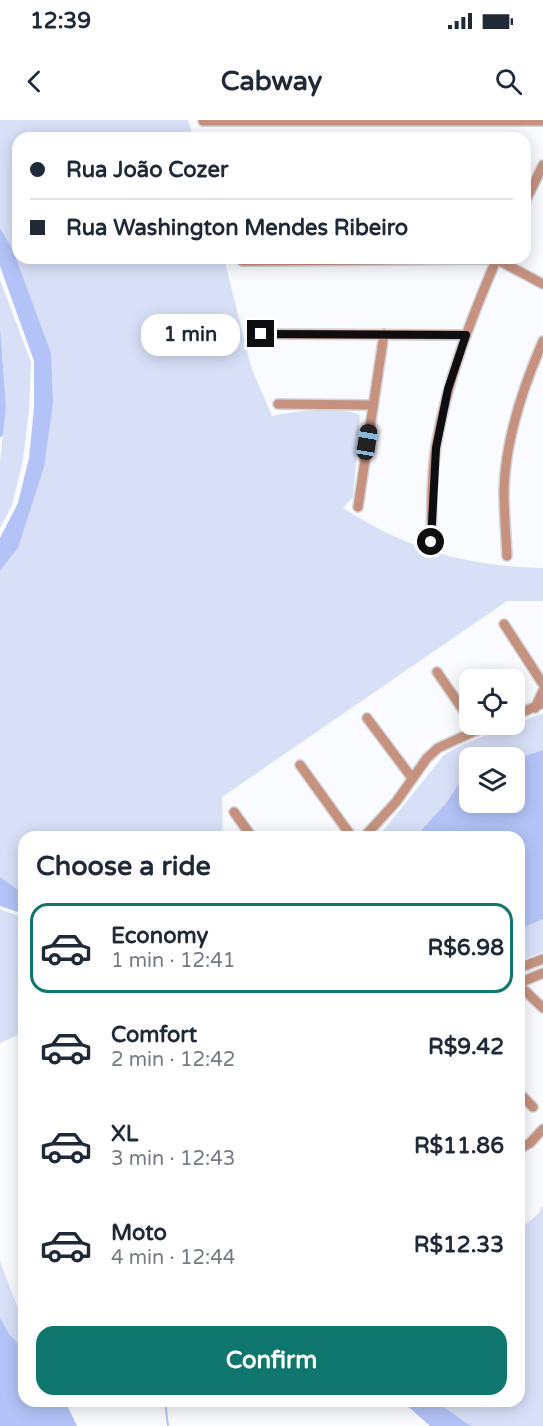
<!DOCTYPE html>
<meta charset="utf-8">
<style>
body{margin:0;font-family:"Varela Round",sans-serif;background:#f2f2f3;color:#1f2937;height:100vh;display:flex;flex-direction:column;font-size:22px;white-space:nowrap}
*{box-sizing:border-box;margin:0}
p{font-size:20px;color:#747a83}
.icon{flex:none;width:33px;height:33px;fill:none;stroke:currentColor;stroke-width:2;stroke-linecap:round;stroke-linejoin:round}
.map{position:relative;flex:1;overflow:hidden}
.details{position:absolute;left:18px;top:711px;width:507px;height:576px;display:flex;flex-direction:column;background:#fff;border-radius:18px;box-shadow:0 3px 15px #0003}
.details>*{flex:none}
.banner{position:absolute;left:12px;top:12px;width:519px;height:132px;border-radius:18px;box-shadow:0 3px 15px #0003;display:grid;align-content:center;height:132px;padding:0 18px;background:#fff}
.fabs{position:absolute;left:459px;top:549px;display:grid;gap:12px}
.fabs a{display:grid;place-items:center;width:66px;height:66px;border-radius:12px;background:#fff;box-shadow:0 3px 15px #0003;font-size:30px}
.end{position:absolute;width:27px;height:27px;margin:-14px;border:8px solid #0e0e10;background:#fff;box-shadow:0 0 0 3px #fff}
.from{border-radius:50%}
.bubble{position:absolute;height:42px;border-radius:18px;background:#fff;box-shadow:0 3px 15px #0003;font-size:20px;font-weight:800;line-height:42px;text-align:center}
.car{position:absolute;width:18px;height:36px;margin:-18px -9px;border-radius:8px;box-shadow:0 0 4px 2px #0007;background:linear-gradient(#222 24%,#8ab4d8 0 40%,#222 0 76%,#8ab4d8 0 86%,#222 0)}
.banner b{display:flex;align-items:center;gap:21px;height:57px;font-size:22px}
.banner b+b{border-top:2px solid #e0e1e3}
.banner i{width:15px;height:15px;background:#1f2937}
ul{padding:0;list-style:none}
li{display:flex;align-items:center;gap:18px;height:90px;margin:0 12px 9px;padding:0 6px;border:3px solid transparent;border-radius:18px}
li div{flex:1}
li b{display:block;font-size:22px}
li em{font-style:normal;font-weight:800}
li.current{border-color:#0f766e}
li>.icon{width:54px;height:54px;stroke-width:1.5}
h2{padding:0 18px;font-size:27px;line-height:72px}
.button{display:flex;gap:12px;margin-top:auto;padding:12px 18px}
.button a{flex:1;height:69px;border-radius:18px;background:#0f766e;color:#fff;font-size:24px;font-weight:800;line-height:69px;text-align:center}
.status{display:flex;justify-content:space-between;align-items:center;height:42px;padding:0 30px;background:#fff;direction:ltr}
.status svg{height:16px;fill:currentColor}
header{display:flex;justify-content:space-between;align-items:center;height:78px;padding:0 18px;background:#fff;font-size:27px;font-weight:800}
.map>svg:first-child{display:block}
</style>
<div class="status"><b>12:39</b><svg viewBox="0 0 49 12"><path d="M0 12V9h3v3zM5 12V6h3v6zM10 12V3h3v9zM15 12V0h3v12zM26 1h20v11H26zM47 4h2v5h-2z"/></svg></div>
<header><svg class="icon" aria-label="back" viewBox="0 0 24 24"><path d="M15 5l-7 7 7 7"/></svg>Cabway<svg class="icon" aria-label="search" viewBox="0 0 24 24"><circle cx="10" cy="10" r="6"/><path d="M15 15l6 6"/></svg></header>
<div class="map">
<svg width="543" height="1306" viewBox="0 0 543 1306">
<rect width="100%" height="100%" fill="#f9fbff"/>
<path fill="#d8e0f8" d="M0 0H188L193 18H18V138H224L251 247 272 296C293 291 341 286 360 295L353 377 343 388C409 430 465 446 543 448V481H507L222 677 223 717H24V774L0 757V451L18 428 53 283 12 128 0 108Z
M0 160 31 242 29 291 23 340 12 385 0 408V341L6 287 0 206Z
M543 593V630L515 639 470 638 469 657 459 663 446 683 415 717H378L444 635 461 625Z
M0 789 24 798V912L0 923Z
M543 799V832L519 841V810Z
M543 1085V1306H471L435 1281H519V1110L539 1093Z
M0 1141 24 1204V1281L0 1306Z"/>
<path fill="#b3c3f7" d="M0 108 12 128 51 233 53 283 44 347 18 428 0 451V418L18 383 29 338 34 288V241L0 146Z
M0 206 6 287 3 315 0 318Z
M543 630V799L519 810V717H415L446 683 459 663 469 657 470 682H514L515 639Z
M0 757 24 774V794L0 786Z
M0 1198 9 1214 24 1229V1281H65L77 1306H0Z
M402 1281H435L471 1306H430Z"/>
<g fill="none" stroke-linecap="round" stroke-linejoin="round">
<path stroke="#b3c3f7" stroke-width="2" d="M165 1281 168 1306"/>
<defs>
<path id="minor" d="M203 1H543
M525 82 543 45
M242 141 496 139 543 164
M261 214 466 215
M278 284 373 285
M358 387 384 214
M431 422C432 390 431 357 436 326 447 260 471 199 497 138
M507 436C506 414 504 393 504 371 505 321 523 267 543 221
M504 504 543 564
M437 552 470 600
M535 588 543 571
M514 596 543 583
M367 598 412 658
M300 645 352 717
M234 692 252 717
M364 717 396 682 427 638 438 628 490 604
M519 848 543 839
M519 863 543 853
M519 865 543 888
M519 973 533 987
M519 1029 530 1023 543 1009"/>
</defs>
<use href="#minor" stroke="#d3d5d9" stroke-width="12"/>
<use href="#minor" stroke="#c6927f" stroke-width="9"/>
</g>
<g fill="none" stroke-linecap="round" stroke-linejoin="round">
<path stroke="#0e0e10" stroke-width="8" d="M261 214 466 215 448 269 436 328 431 422"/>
</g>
</svg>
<div class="fabs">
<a><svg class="icon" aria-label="locate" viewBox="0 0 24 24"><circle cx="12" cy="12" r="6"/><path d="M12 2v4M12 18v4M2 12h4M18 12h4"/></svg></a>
<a><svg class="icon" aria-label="layers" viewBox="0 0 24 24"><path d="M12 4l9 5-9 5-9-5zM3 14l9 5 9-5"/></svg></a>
</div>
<i class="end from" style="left:431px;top:422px"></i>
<i class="end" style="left:261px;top:214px"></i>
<div class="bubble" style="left:141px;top:194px;width:99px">1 min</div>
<i class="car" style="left:367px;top:322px;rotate:9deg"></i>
<div class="banner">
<b><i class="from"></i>Rua João Cozer</b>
<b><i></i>Rua Washington Mendes Ribeiro</b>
</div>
<section class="details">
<h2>Choose a ride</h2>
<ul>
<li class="current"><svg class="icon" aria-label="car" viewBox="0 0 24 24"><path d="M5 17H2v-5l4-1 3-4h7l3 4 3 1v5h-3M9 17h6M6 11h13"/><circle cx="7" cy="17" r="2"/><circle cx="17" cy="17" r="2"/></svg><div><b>Economy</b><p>1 min · 12:41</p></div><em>R$6.98</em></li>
<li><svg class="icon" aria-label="car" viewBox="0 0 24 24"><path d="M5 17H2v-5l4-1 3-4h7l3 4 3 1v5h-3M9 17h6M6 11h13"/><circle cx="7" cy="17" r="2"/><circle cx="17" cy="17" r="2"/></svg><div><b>Comfort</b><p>2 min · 12:42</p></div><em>R$9.42</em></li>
<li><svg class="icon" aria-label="car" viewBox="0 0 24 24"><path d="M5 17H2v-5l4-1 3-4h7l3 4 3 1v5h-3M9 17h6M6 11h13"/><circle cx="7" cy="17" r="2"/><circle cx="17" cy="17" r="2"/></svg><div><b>XL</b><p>3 min · 12:43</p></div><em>R$11.86</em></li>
<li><svg class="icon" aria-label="car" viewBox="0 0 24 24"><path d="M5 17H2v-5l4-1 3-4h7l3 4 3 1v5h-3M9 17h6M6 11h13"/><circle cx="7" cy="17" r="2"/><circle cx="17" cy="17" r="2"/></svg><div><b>Moto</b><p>4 min · 12:44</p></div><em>R$12.33</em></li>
</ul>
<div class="button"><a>Confirm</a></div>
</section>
</div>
